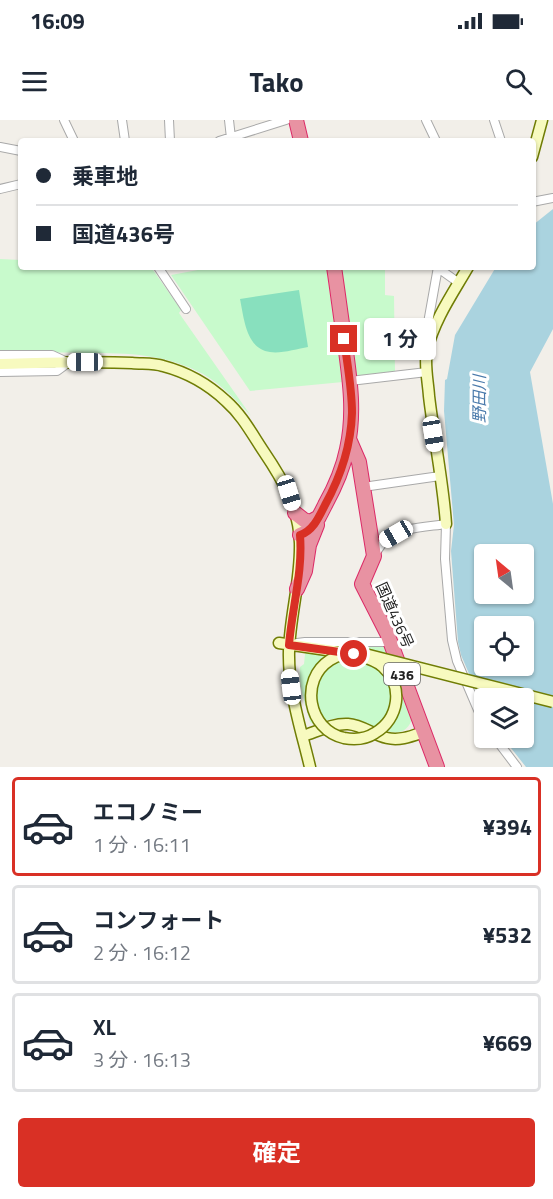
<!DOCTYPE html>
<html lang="ja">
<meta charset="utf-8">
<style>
body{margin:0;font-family:"Titillium Web","Noto Sans JP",sans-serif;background:#f6f6f7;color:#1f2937;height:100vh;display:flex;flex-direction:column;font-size:22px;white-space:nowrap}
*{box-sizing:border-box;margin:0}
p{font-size:20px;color:#747a83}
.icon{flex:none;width:33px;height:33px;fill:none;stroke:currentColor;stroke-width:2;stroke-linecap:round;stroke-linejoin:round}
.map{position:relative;height:647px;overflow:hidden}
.panel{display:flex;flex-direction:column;background:#fff;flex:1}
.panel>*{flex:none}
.banner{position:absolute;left:18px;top:18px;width:518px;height:132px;border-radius:6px;box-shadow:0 2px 4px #0004;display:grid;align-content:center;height:132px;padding:0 18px;background:#fff}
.needle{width:39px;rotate:331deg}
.tools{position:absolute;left:474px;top:424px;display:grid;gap:12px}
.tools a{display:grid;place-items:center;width:60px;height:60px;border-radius:6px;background:#fff;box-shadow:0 2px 4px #0004;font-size:30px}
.end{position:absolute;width:27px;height:27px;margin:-14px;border:8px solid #d93025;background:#fff;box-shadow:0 0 0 3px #fff}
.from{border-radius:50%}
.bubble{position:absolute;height:42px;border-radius:6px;background:#fff;box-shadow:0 2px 4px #0004;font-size:20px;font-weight:700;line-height:42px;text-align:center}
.car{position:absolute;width:18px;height:36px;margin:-18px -9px;border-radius:8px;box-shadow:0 0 4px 2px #0007;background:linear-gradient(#fff 24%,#345 0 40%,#fff 0 76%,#345 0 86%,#fff 0)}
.banner b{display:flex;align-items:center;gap:21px;height:57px;font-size:22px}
.banner b+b{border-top:2px solid #e0e1e3}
.banner i{width:15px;height:15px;background:#1f2937}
ul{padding:10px 0 0;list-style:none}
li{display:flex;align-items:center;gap:18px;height:99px;margin:0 12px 9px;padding:0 6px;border:3px solid #e0e1e3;border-radius:6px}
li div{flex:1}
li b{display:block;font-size:22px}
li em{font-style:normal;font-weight:700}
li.current{border-color:#d93025}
li>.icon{width:54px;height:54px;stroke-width:1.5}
.primary-button{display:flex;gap:12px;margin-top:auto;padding:12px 18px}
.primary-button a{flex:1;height:69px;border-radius:6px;background:#d93025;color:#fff;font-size:24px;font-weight:700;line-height:69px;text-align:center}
.status{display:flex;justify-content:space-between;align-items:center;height:42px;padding:0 30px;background:#fff;direction:ltr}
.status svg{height:16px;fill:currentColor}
header{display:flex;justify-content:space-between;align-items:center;height:78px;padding:0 18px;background:#fff;font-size:27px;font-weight:700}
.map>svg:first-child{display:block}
</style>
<div class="status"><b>16:09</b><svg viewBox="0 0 49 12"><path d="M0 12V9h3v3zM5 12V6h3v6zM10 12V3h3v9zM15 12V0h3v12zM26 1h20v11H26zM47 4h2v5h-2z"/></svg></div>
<header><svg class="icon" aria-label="menu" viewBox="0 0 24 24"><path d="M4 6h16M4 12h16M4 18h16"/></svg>Tako<svg class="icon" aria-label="search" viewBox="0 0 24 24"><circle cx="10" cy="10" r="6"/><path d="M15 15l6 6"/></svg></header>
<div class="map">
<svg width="553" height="647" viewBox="0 0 553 647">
<rect width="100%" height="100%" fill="#f2efe9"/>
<path fill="#c8facc" d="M0 139 21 140V147H151L181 190 179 193 251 296C236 280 222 265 203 254 166 234 128 233 87 233 58 232 29 233 0 233Z
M214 147H326L343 262 250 271 171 155Z
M340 147H385V175L394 176 395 252 355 256Z
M315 524 382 525 391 533 413 596C404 630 371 601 350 598 337 597 325 601 313 604L310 602C306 585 298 566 300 547L304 544 305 534Z"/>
<path fill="#88e0be" d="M299 170 308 227C297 229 280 234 270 232 246 229 244 198 240 179Z"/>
<path fill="#aad3df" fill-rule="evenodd" d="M553 89V209L530 252 553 384V647H526L503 618H524V579H484V589L461 535 458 522 451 431 454 405 444 291 445 260 447 259 455 215 496 147H532L533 105ZM484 435H524V474H484ZM484 507H524V546H484Z"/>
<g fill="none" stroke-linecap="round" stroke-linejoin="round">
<defs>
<path id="street" d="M64 0 74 21
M122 0 125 21
M169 0 170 21
M229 0 231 18
M426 0 436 21
M494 0 501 21
M219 21 286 0
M0 27 21 31
M0 69 21 64
M532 82 553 78
M158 147 186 189
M438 148 459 163
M431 215 428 203 438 147
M0 235H52L65 241
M0 252 57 251 68 243
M350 261 427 252
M363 367 440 356
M374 436C377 431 381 424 386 420 401 407 427 407 446 404L445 439 452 520 457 541 478 590 484 602
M297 523 305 522H390
M495 618 517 647"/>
<path id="secondary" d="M532 37 542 0
M0 244C44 243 88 241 132 243 142 244 154 243 163 246 186 252 209 265 226 281 242 295 252 314 264 332 283 360 299 388 300 423 301 460 290 495 289 531 288 571 301 609 310 647
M446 404C443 361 434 319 429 276 428 261 424 244 427 230 434 200 453 173 468 147
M279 523 347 533
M303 616C316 612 333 603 348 604 362 605 374 615 387 618 400 621 412 616 424 612"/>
<path id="highway" d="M296 0 301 21
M349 319 359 342 374 436 362 464 387 513 437 647
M295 393 304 400 310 402 319 397
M300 415C313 411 319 397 325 385 335 367 343 349 347 329 355 294 350 260 345 224 341 199 338 173 334 147
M297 469 305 451 309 425 317 405"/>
</defs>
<use href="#street" stroke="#a9a9a9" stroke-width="10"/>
<use href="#secondary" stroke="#707d05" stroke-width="13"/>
<use href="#highway" stroke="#dc2a67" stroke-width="16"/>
<use href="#street" stroke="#fff" stroke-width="8"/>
<use href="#secondary" stroke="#f7fabf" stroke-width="10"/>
<use href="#highway" stroke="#e892a2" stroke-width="14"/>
<defs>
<path id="secondary-bridge" d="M354 534C363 537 376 540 383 547 404 566 399 599 375 613 366 619 355 620 344 618 308 610 299 560 330 540 339 534 350 533 361 533L553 582"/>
</defs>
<use href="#secondary-bridge" stroke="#707d05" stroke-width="13" stroke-linecap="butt"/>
<use href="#secondary-bridge" stroke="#f7fabf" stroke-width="10"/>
</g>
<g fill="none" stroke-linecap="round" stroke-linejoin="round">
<path stroke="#d93025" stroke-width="8" d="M344 219C347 243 352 268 352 293 351 325 341 356 325 385 319 397 313 411 300 415 303 452 292 488 289 525L354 534"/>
</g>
<g text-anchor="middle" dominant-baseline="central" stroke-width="6" stroke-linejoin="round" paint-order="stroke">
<rect fill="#fff" stroke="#646464" stroke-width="1.5" x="384" y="543" width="36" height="22" rx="4.5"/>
<g font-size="14" font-weight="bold" fill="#222">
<text x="402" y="554">436</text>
</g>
<g font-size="15" fill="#222" stroke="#fff">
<text transform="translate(395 495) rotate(66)">国道436号</text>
</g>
<g font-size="16" font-style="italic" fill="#4a7aab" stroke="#fff">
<text transform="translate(479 279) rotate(-90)">野田川</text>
</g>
</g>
</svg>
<div class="tools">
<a><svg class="needle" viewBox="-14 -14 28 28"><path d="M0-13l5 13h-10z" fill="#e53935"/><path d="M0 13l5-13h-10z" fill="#747a83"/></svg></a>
<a><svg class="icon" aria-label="locate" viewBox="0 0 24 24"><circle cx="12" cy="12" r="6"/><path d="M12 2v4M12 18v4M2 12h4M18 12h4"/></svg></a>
<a><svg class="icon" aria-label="layers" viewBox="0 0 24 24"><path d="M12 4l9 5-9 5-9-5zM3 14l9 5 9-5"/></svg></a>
</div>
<i class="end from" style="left:354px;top:534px"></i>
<i class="end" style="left:344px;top:219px"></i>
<div class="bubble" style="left:364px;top:198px;width:72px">1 分</div>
<i class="car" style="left:85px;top:242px;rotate:270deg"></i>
<i class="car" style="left:433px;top:314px;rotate:171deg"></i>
<i class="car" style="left:289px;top:373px;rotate:163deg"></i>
<i class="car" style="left:396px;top:414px;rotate:240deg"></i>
<i class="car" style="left:291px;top:567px;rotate:353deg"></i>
<div class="banner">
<b><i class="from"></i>乗車地</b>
<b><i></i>国道436号</b>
</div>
</div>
<section class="panel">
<ul>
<li class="current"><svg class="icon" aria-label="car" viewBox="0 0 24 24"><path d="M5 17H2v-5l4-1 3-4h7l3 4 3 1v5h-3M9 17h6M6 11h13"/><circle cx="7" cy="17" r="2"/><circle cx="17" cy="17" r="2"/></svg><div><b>エコノミー</b><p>1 分 · 16:11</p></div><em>¥394</em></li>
<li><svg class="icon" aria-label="car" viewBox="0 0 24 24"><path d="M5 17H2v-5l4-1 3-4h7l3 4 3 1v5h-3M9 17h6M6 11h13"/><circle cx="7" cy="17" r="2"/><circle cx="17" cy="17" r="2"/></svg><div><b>コンフォート</b><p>2 分 · 16:12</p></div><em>¥532</em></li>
<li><svg class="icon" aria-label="car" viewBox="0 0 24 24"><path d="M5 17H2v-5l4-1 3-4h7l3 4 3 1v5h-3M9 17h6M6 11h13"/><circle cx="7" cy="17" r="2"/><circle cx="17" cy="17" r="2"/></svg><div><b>XL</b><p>3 分 · 16:13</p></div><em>¥669</em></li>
</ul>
<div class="primary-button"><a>確定</a></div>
</section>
